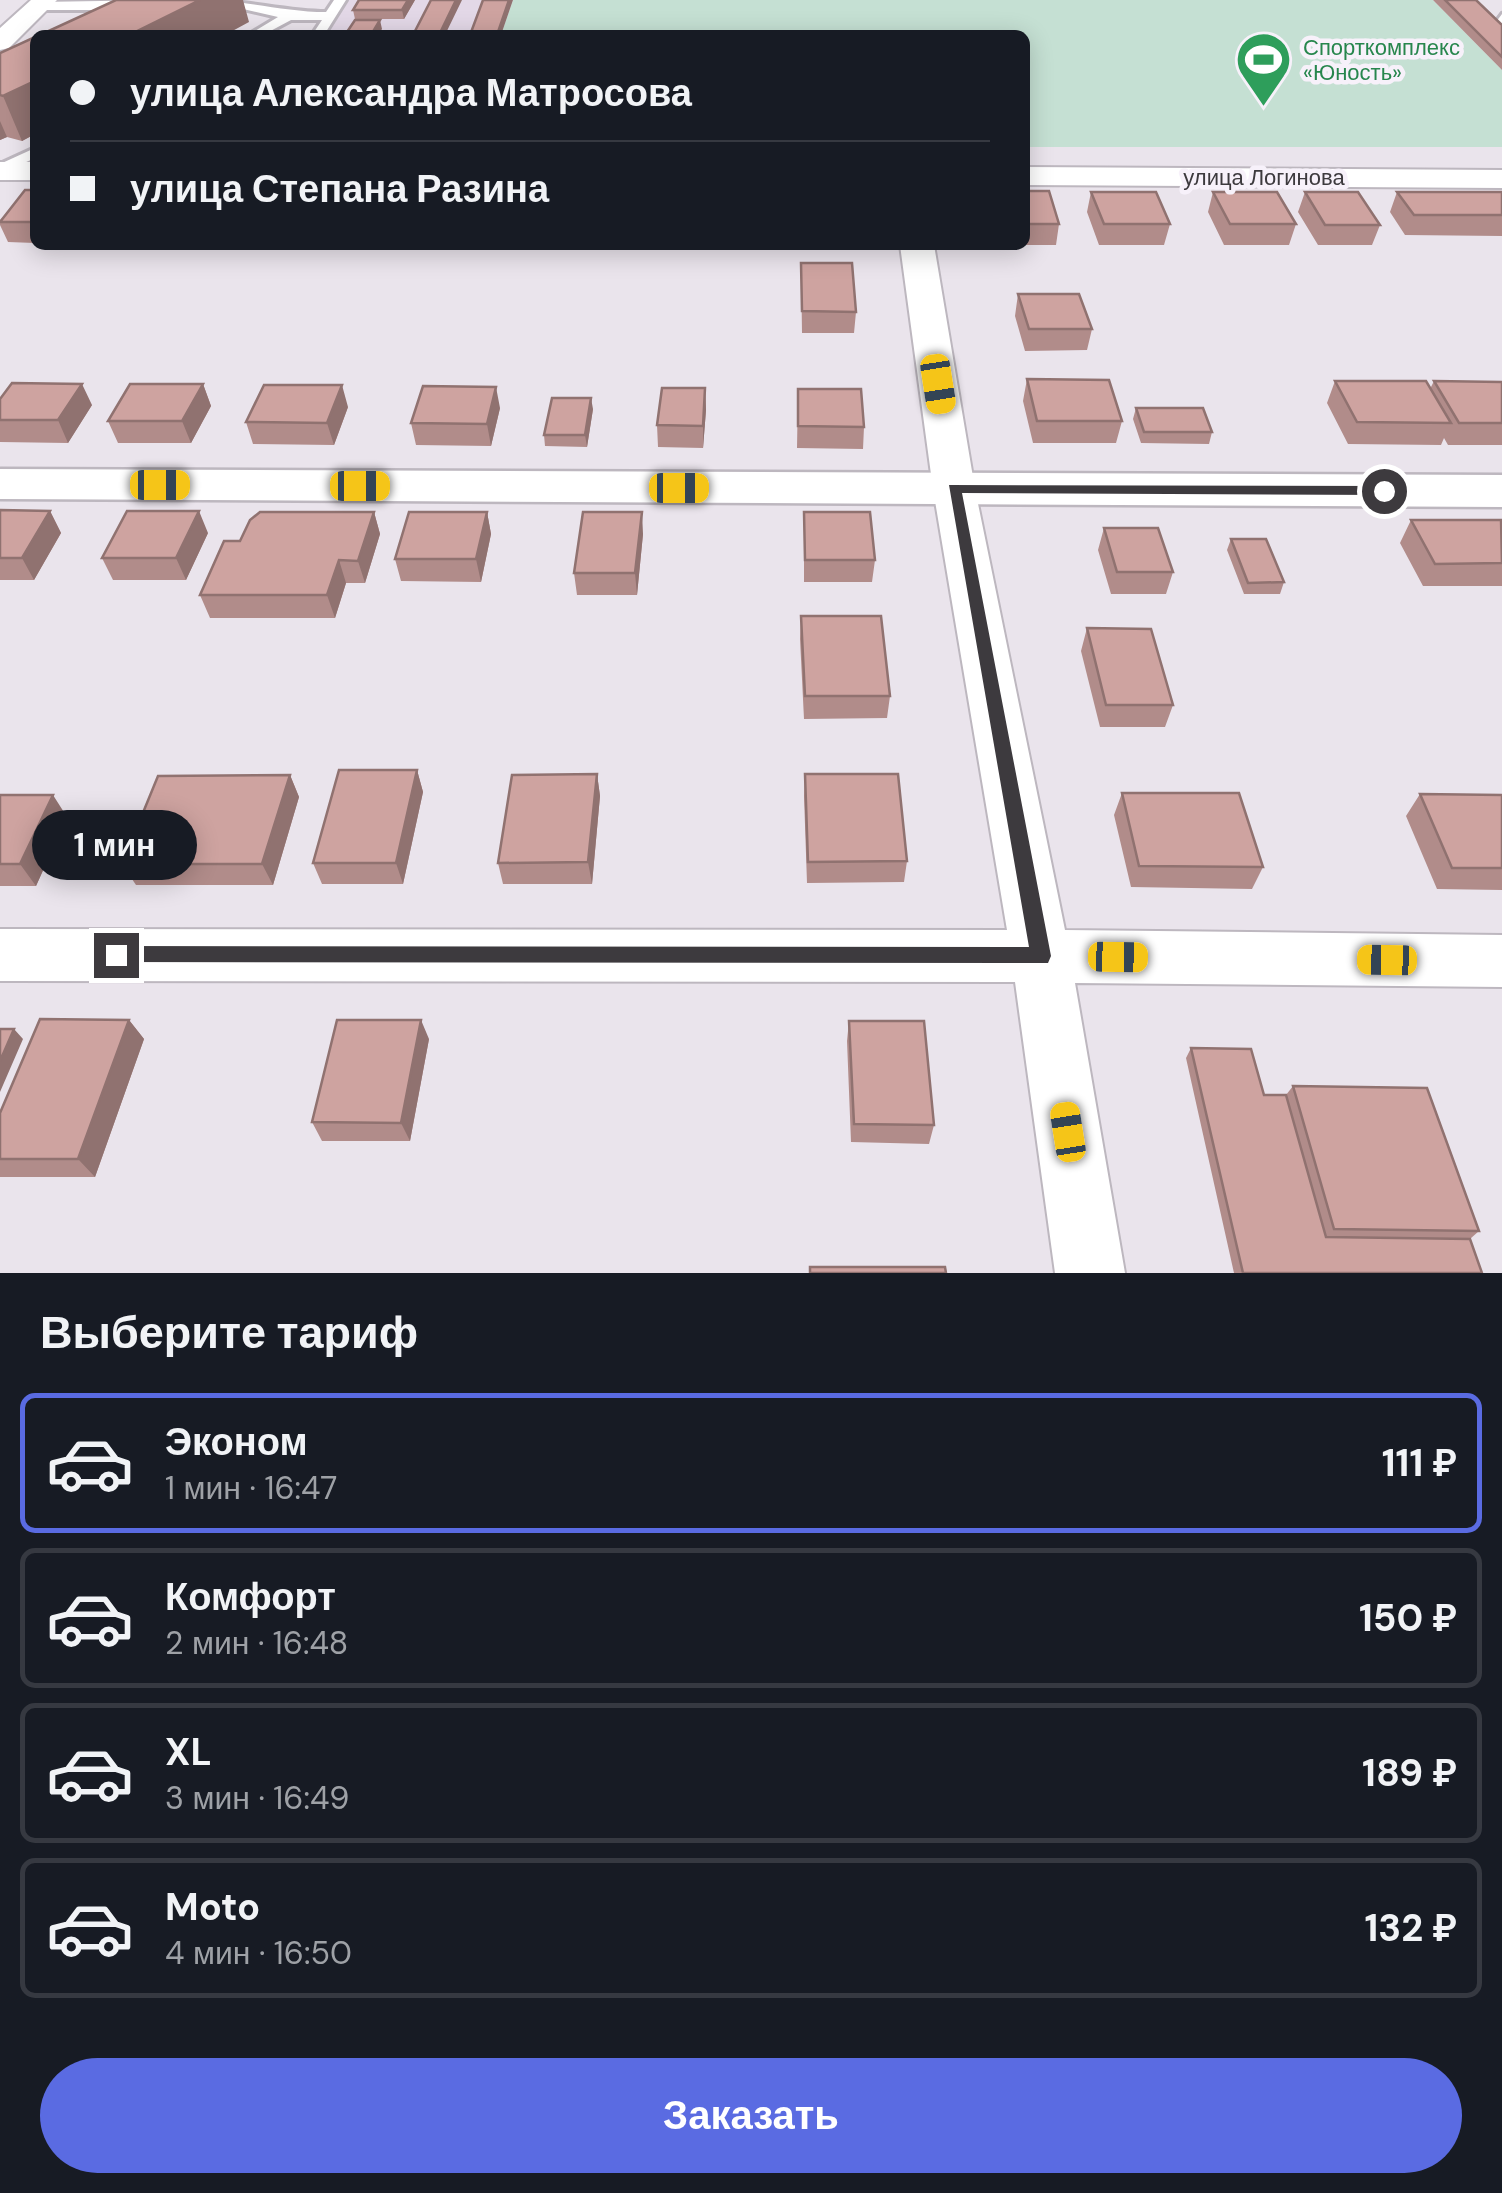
<!DOCTYPE html>
<html lang="ru">
<meta charset="utf-8">
<style>
body{margin:0;font-family:"DM Sans",sans-serif;background:#242831;color:#f1f3f6;height:100vh;display:flex;flex-direction:column;font-size:38px;white-space:nowrap}
*{box-sizing:border-box;margin:0}
p{font-size:32px;color:#9ea1a6}
.icon{flex:none;width:55px;height:55px;fill:none;stroke:currentColor;stroke-width:2;stroke-linecap:round;stroke-linejoin:round}
.map{position:relative;height:1273px;overflow:hidden}
.sheet{display:flex;flex-direction:column;background:#171b24;flex:1}
.sheet>*{flex:none}
.top-card{position:absolute;left:30px;top:30px;width:1000px;height:220px;border-radius:15px;box-shadow:0 5px 25px #0003;display:grid;align-content:center;height:220px;padding:0 40px;background:#171b24}
.end{position:absolute;width:45px;height:45px;margin:-22px;border:12px solid #3d3a3e;background:#fff;box-shadow:0 0 0 5px #fff}
.from{border-radius:50%}
.bubble{position:absolute;height:70px;border-radius:35px;background:#171b24;box-shadow:0 5px 25px #0003;font-size:32px;font-weight:700;line-height:70px;text-align:center}
.car{position:absolute;width:30px;height:60px;margin:-30px -15px;border-radius:12px;box-shadow:0 0 8px 2px #0007;background:linear-gradient(#f5c518 24%,#345 0 40%,#f5c518 0 76%,#345 0 86%,#f5c518 0)}
.top-card b{display:flex;align-items:center;gap:35px;height:95px;font-size:38px}
.top-card b+b{border-top:2px solid #363941}
.top-card i{width:25px;height:25px;background:#f1f3f6}
ul{padding:0;list-style:none}
li{display:flex;align-items:center;gap:30px;height:140px;margin:0 20px 15px;padding:0 20px;border:5px solid #363941;border-radius:15px}
li div{flex:1}
li b{display:block;font-size:38px}
li em{font-style:normal;font-weight:700}
li.selected{border-color:#5a6be2}
li>.icon{width:90px;height:90px;stroke-width:1.5}
h2{padding:0 40px;font-size:45px;line-height:120px}
.button{display:flex;gap:20px;margin-top:auto;padding:20px 40px}
.button a{flex:1;height:115px;border-radius:60px;background:#5a6be2;color:#fff;font-size:40px;font-weight:700;line-height:115px;text-align:center}
.map>svg:first-child{display:block}
</style>
<div class="map">
<svg width="1502" height="1273" viewBox="0 0 1502 1273">
<rect width="100%" height="100%" fill="#eae4ec"/>
<path fill="#e3d8e7" d="M347 0H513L501 35H325Z"/>
<path fill="#c5e0d3" d="M513 0H1433L1502 70V147H1025V35H501Z"/>
<g fill="none" stroke-linecap="round" stroke-linejoin="round">
<defs>
<path id="service" d="M163 0H178L160 10H39L33 6 39 2Z
M204 0C245 0 285 12 326 12L334 0H346L324 35H312L322 20H291L263 35H248L278 17Z
M1502 14V26L1496 22Z
M35 148V158L0 174V164Z"/>
<path id="minor" d="M31 0H57L9 48 0 50V28Z
M0 162H35V180H0Z
M1025 167 1502 170V188L1025 185Z
M900 245H934L975 489 1065 930 1502 935V987L1075 983 1125 1273H1055L1015 982 0 981V929L1007 930 933 489Z"/>
<path id="tertiary" d="M0 469 1502 475V507L0 499Z"/>
</defs>
<use href="#service" stroke="#bdb7bf" stroke-width="6"/>
<use href="#minor" stroke="#bdb7bf" stroke-width="4"/>
<use href="#tertiary" stroke="#bdb7bf" stroke-width="5"/>
<use href="#service" fill="#fff" fill-rule="evenodd"/>
<use href="#minor" fill="#fff" fill-rule="evenodd"/>
<use href="#tertiary" fill="#fff" fill-rule="evenodd"/>
</g>
<path fill="#b18c8a" d="M415 0 404 19H355L353 10Z
M1433 0H1476L1502 25V70Z
M35 37V134L22 141 7 137 0 140V53Z
M35 190V243L8 242 0 225V220Z
M1025 191 1059 224 1056 245H1025Z
M1091 192 1170 224 1164 245H1099L1087 212Z
M1213 192 1296 224 1289 245H1224L1208 212Z
M1305 192 1380 225 1372 245H1318L1298 212Z
M1397 192H1502V236L1405 235 1390 212Z
M518 245H564V246Z
M603 245H668V247Z
M799 245H848V248L800 247Z
M801 263 856 312 854 333H802Z
M1018 294 1092 329 1087 350 1025 351 1015 316Z
M1027 379 1122 421 1116 443H1033L1023 401Z
M1335 381 1430 389 1434 381 1502 382V445H1448L1444 438 1441 445 1348 444 1327 403Z
M203 384 211 406 191 443H118L108 421Z
M705 388 706 410 703 448 658 447 657 425Z
M798 389 864 427 863 449 797 448Z
M0 399 92 405 68 443 0 442Z
M348 407 334 445 253 444 246 422Z
M500 408 491 446 416 445 411 423Z
M1136 408 1212 432 1209 444 1141 443 1133 419Z
M593 409 587 447 545 446 544 435Z
M0 510 50 511 61 533 34 580H0Z
M374 512 380 534 365 583H346L335 618H210L200 595 240 541Z
M487 512 491 534 481 582 401 581 395 559Z
M804 512 875 560 872 582H804Z
M1411 520 1502 521V586H1423L1400 543Z
M1104 528 1173 572 1166 594H1111L1098 550Z
M208 533 186 580H113L102 558Z
M643 534 637 595H577L574 573Z
M1231 539 1284 582 1280 594H1244L1227 550Z
M801 616 890 696 887 718 804 719 800 639Z
M1087 628 1173 705 1165 727H1100L1081 651Z
M417 770 423 792 403 884H322L313 863Z
M597 774 600 796 592 884H503L498 863Z
M805 774 907 861 904 882 807 883 804 796Z
M290 775 299 797 273 885H136L122 864Z
M1122 793 1263 867 1252 889 1131 887 1114 815Z
M1420 794 1502 795V890L1437 889 1406 816Z
M0 795 67 817 36 886H0Z
M129 1020 144 1039 95 1177H0V1113Z
M849 1021 934 1125 929 1144 851 1142 847 1041Z
M429 1039 410 1141H322L312 1122Z
M1191 1048 1264 1095H1286L1293 1086 1479 1231 1470 1239 1482 1273H1234L1186 1058Z"/>
<path fill="#907270" d="M200 0H243L249 22 225 35H129Z
M408 0H415L404 19 402 10Z
M456 0H462L445 35H439Z
M509 0H513L501 35H497Z
M380 20 382 29 378 35H371Z
M35 81V134L22 141 3 96Z
M0 121 7 137 0 140Z
M82 384 92 405 68 443 58 420Z
M203 384 211 406 191 443 182 421Z
M342 385 348 407 334 445 327 423Z
M496 387 500 408 491 446 487 424Z
M705 388 706 410 703 448V426Z
M591 398 593 409 587 447 585 435Z
M50 511 61 533 34 580 22 558Z
M199 511 208 533 186 580 176 558Z
M374 512 380 534 365 583 358 561Z
M487 512 491 534 481 582 476 559Z
M642 512 643 534 637 595 635 573Z
M339 560 346 583 335 618 327 595Z
M417 770 423 792 403 884 396 863Z
M597 774 600 796 592 884 588 862Z
M290 775 299 797 273 885 262 864Z
M53 795 67 817 36 886 20 864Z
M129 1020 144 1039 95 1177 78 1159Z
M421 1020 429 1039 410 1141 401 1123Z
M14 1029 23 1039 0 1092V1061Z"/>
<path fill="#cea3a0" stroke="#907270" stroke-width="2.5" d="M116 0H200L129 35H40Z
M359 0H408L402 10H353Z
M431 0H456L439 35H413Z
M483 0H509L497 35H470Z
M1445 0H1476L1502 25V57Z
M355 20H380L371 35H345Z
M35 37V81L3 96 0 95V53Z
M25 190H35V222H0Z
M1025 191H1049L1059 224H1025Z
M1091 192H1156L1170 224H1104Z
M1213 192H1277L1296 224H1230Z
M1305 192H1358L1380 225H1325Z
M1397 192H1502V215H1414Z
M801 263H852L856 312 802 311Z
M1018 294H1079L1092 329H1029Z
M1027 379 1109 380 1122 421H1037Z
M1335 381H1426L1451 423 1357 422Z
M1434 381 1502 382V423H1459Z
M12 383 82 384 58 420H0V399Z
M130 384H203L182 421H108Z
M264 385H342L327 423 246 422Z
M423 386 496 387 487 424 411 423Z
M662 388H705L703 426 657 425Z
M798 389H861L864 427 798 426Z
M552 398H591L585 435H544Z
M1136 408H1203L1212 432H1144Z
M0 510 50 511 22 558H0Z
M127 511H199L176 558H102Z
M260 512H374L358 561 339 560 327 595H200L224 541H240L250 520Z
M409 512H487L476 559H395Z
M583 512H642L635 573H574Z
M804 512H870L875 560H805Z
M1411 520H1501L1502 563 1435 564Z
M1104 528H1158L1173 572H1117Z
M1231 539H1266L1284 582 1248 583Z
M801 616H881L890 696H805Z
M1087 628 1151 629 1173 705H1106Z
M339 770H417L396 863H313Z
M597 774 588 862 498 863 512 775Z
M805 774H898L907 861 808 862Z
M290 775 262 864H122L158 776Z
M1122 793H1239L1263 867 1139 866Z
M1420 794 1502 795V868H1452Z
M0 795H53L20 864H0Z
M40 1019 129 1020 78 1159H0V1113Z
M337 1020H421L401 1123 312 1122Z
M849 1021H924L934 1125 854 1124Z
M0 1029H14L0 1061Z
M1191 1048 1251 1049 1264 1095H1286L1326 1237 1470 1239 1482 1273H1243Z
M1293 1086 1427 1088 1479 1231 1334 1229Z
M810 1267H945L946 1273H810Z"/>
<path fill="#3d3a3e" d="M949 485 1384 486 1392 491 1384 495 962 493 1051 956 1048 963 108 962V949L116 946 1029 947Z"/>
<defs>
<symbol id="stadium-pin" viewBox="-11 -11 22 30"><path d="M0 17L-7.5 6A9.5 9.5 0 1 1 7.5 6Z" fill="#2e9e5b" stroke="#f7f1fa"/><path d="M0-5a6.5 5 0 1 0 0 10a6.5 5 0 1 0 0-10ZM-3.5-1.8h7v3.6h-7Z" fill="#fff"/></symbol>
</defs>
<g fill-rule="evenodd">
<use href="#stadium-pin" x="1232" y="28" width="63" height="86"/>
</g>
<g text-anchor="middle" dominant-baseline="central" stroke-width="9" stroke-linejoin="round" paint-order="stroke">
<g font-size="22" fill="#27864d" stroke="#f7f1fa" text-anchor="start">
<text x="1303" y="47">Спорткомплекс<tspan x="1303" dy="25">«Юность»</tspan></text>
</g>
<g font-size="22" fill="#3d3a3e" stroke="#f7f1fa">
<text x="1264" y="177">улица Логинова</text>
</g>
</g>
</svg>
<i class="end from" style="left:1384px;top:491px"></i>
<i class="end" style="left:116px;top:955px"></i>
<div class="bubble" style="left:32px;top:810px;width:165px">1 мин</div>
<i class="car" style="left:938px;top:384px;rotate:171deg"></i>
<i class="car" style="left:160px;top:485px;rotate:90deg"></i>
<i class="car" style="left:360px;top:486px;rotate:90deg"></i>
<i class="car" style="left:679px;top:488px;rotate:90deg"></i>
<i class="car" style="left:1118px;top:957px;rotate:91deg"></i>
<i class="car" style="left:1387px;top:960px;rotate:271deg"></i>
<i class="car" style="left:1068px;top:1132px;rotate:351deg"></i>
<div class="top-card">
<b><i class="from"></i>улица Александра Матросова</b>
<b><i></i>улица Степана Разина</b>
</div>
</div>
<section class="sheet">
<h2>Выберите тариф</h2>
<ul>
<li class="selected"><svg class="icon" aria-label="car" viewBox="0 0 24 24"><path d="M5 17H2v-5l4-1 3-4h7l3 4 3 1v5h-3M9 17h6M6 11h13"/><circle cx="7" cy="17" r="2"/><circle cx="17" cy="17" r="2"/></svg><div><b>Эконом</b><p>1 мин · 16:47</p></div><em>111 ₽</em></li>
<li><svg class="icon" aria-label="car" viewBox="0 0 24 24"><path d="M5 17H2v-5l4-1 3-4h7l3 4 3 1v5h-3M9 17h6M6 11h13"/><circle cx="7" cy="17" r="2"/><circle cx="17" cy="17" r="2"/></svg><div><b>Комфорт</b><p>2 мин · 16:48</p></div><em>150 ₽</em></li>
<li><svg class="icon" aria-label="car" viewBox="0 0 24 24"><path d="M5 17H2v-5l4-1 3-4h7l3 4 3 1v5h-3M9 17h6M6 11h13"/><circle cx="7" cy="17" r="2"/><circle cx="17" cy="17" r="2"/></svg><div><b>XL</b><p>3 мин · 16:49</p></div><em>189 ₽</em></li>
<li><svg class="icon" aria-label="car" viewBox="0 0 24 24"><path d="M5 17H2v-5l4-1 3-4h7l3 4 3 1v5h-3M9 17h6M6 11h13"/><circle cx="7" cy="17" r="2"/><circle cx="17" cy="17" r="2"/></svg><div><b>Moto</b><p>4 мин · 16:50</p></div><em>132 ₽</em></li>
</ul>
<div class="button"><a>Заказать</a></div>
</section>
